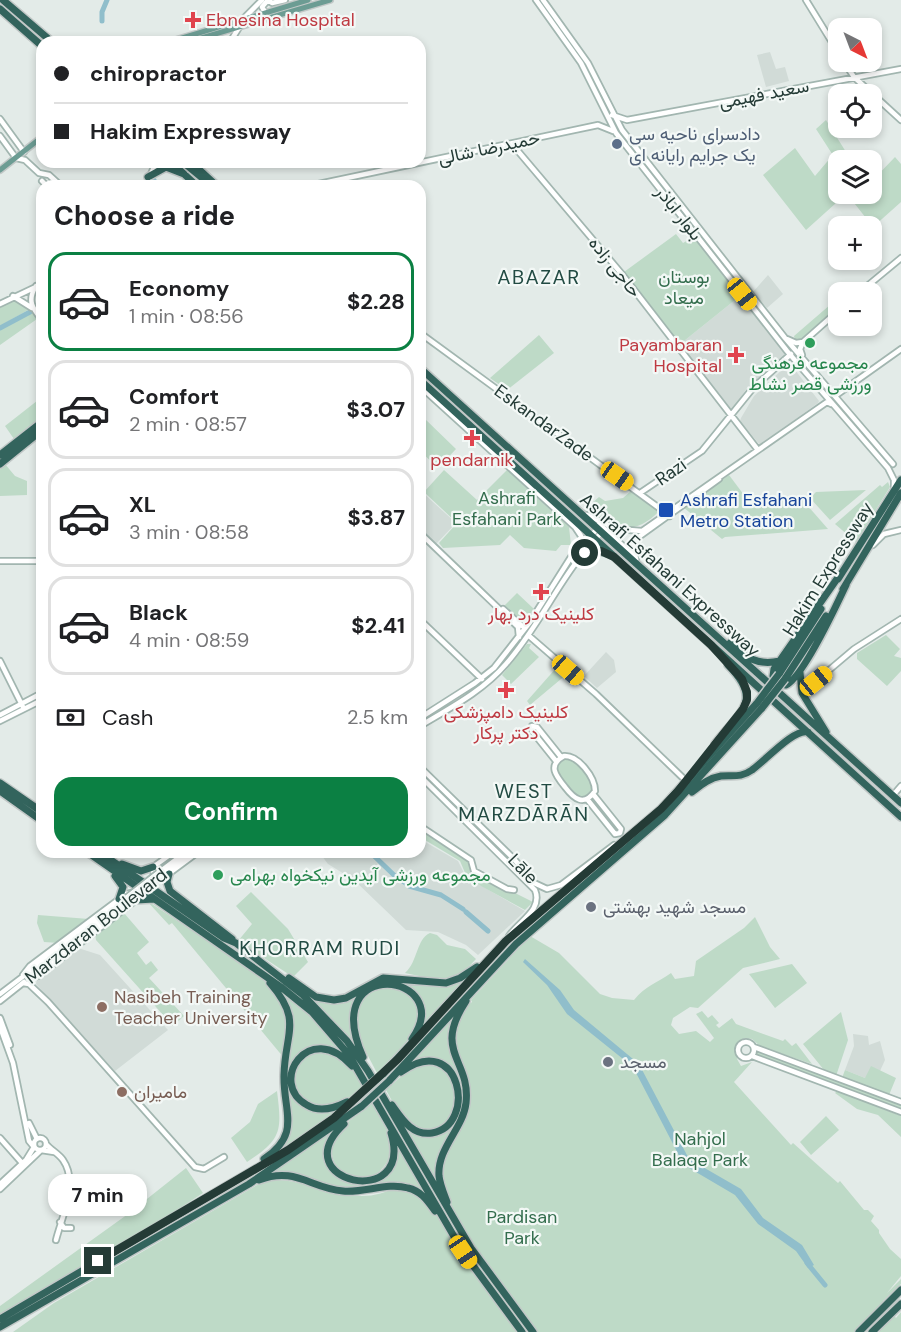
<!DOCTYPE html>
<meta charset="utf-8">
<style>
body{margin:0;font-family:"DM Sans",Vazirmatn,sans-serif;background:#f2f2f2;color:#202124;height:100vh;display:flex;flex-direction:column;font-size:22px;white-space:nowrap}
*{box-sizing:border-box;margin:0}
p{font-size:20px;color:#757577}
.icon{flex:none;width:33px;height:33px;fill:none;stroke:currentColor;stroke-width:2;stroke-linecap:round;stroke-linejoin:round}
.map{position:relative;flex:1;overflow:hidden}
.side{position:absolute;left:36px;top:180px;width:390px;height:678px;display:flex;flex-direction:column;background:#fff;border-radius:18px;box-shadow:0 3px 9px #0003}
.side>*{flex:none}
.top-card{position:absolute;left:36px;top:36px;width:390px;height:132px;border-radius:18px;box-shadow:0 3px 9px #0003;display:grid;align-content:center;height:132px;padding:0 18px;background:#fff}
.needle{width:39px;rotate:138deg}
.tools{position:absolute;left:828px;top:18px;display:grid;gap:12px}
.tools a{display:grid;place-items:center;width:54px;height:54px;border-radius:12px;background:#fff;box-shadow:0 3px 9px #0003;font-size:30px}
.end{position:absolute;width:27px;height:27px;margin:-14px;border:8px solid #243b36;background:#fff;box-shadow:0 0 0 3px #fff}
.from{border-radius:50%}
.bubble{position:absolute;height:42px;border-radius:18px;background:#fff;box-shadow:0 3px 9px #0003;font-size:20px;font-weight:700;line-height:42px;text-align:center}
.car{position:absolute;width:18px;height:36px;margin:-18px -9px;border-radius:8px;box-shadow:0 0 4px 2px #0007;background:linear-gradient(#f5c518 24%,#345 0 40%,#f5c518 0 76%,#345 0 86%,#f5c518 0)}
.top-card b{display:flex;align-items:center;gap:21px;height:57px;font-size:22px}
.top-card b+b{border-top:2px solid #e0e0e0}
.top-card i{width:15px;height:15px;background:#202124}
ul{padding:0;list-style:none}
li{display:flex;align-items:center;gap:18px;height:99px;margin:0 12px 9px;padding:0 6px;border:3px solid #e0e0e0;border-radius:18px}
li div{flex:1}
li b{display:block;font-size:22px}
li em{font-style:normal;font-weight:700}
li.current{border-color:#0b8043}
li>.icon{width:54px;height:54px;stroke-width:1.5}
h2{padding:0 18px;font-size:27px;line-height:72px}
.pay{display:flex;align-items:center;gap:15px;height:66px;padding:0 18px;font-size:22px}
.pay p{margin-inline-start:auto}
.action{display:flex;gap:12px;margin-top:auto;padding:12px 18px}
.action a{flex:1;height:69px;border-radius:18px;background:#0b8043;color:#fff;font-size:24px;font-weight:700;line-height:69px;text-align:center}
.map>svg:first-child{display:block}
</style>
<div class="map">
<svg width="901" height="1332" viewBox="0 0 901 1332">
<rect width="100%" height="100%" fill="#e3ebe8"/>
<path fill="#d1dbd7" d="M770 52 776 69 785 67 789 81 766 87 757 55Z
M768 275 783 294 767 308 753 292Z
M740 296 785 352V357L747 388 731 412 679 345Z
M786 366H792L819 401 818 403 760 445 740 421 741 418 754 396Z
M422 492 456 523 436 544 420 528Z
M606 652 614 660 616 672 597 688 584 676Z
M420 839 458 861 466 877 525 911 478 955 466 945 438 932 406 930 354 880 328 864 319 852H420Z
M78 948 100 955 168 1030 115 1071 36 984 37 979Z
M853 1034 868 1036 869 1045 880 1041 885 1060 880 1071 865 1078 845 1070 854 1046Z"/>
<path fill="#bedac7" d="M826 120 851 160H838V163L816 129Z
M795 148 815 176 832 156 838 165V194H846L806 230 763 175Z
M895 157 901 164V202L873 227 851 199 857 194H872V181Z
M676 234 683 243 693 237 740 296 679 345 624 272Z
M838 298V309L799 342 795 340 794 336Z
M15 299 30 309 0 326V308Z
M32 312 37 319 0 345V329Z
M539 335 554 353 507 390 490 378Z
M42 397V418L14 439 5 426Z
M425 419 456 449 438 468 420 451V424Z
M5 464 15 476 27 481V495L0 496V469Z
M444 470 477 500 507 470 569 527 571 545H561L556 551 524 548 510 535 500 545 443 548 439 543 457 523 424 492Z
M729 475 747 499 800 497 828 529 725 537 722 539 683 507Z
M888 482 890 487 856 542 835 524 880 485 882 487Z
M866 490 830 520 810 498 816 492Z
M631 491 659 511C635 537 610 530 584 510L599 497 605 501 623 498Z
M517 593 534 609 524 624 504 606Z
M886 635 900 649 894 656 901 658V671L887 686 857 659V653Z
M527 644H531L529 648 539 657 511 684 502 675Z
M557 667 567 674 530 705 527 701Z
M570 759C581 764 594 780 592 792L585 798 574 795 557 773C556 765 561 759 570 759Z
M420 830 469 861 473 872 533 902 525 910 481 886 466 875 460 861 420 837Z
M251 892 288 929 308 962 293 977 238 941 252 924 236 906Z
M146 900 247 967 272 987 288 1016 284 1058 172 923 169 925Z
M121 913H124L149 942 137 953 146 965 151 961 158 970 149 978 184 1016 173 1026 96 940 95 933Z
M38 915 89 919 59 943 44 942 37 923Z
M755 917 770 947 780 959 743 968 698 1008 690 1007 673 1018 671 1025 679 1034 696 1031 710 1042 714 1038 696 1014 702 1011 708 1018 712 1015 719 1023 716 1025 719 1028 732 1018 736 1024 783 1041 785 1039 792 1046 796 1043 812 1064 760 1046 752 1039 744 1038 736 1047 737 1059 741 1066 752 1062 734 1082 791 1145 793 1143 838 1183 840 1181 864 1210H868L874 1216 871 1221 879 1230V1233L890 1249 901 1259V1276L887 1293 901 1279V1284L883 1301 896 1318 901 1312V1332H13L54 1303 264 1181C308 1173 353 1215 399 1185L344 1189 290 1173 268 1174 345 1121C277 1184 416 1214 393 1133L416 1174 426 1167 387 1100C399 1117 411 1140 436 1134 482 1121 455 1025 400 1072L465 1000C432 1048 466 1057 464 1102 464 1123 447 1139 440 1158L447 1153 466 1112 467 1088 454 1049V1032L463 1009 472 1002 471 1000 530 936 559 953 600 994 612 998 634 1000C645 986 657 983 671 973L675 979 694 976 696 961 744 928Z
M430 933 437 935 447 945 465 949 476 959 458 978 443 981 405 973C418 962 416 939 430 933Z
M259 960C277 971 306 998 326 1002 349 1006 362 985 381 980 389 978 397 979 405 980 433 984 446 988 472 973L415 1037C451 962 318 961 360 1054L320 1006Z
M792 964 807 983 775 1008 749 974Z
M273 984 321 1025 352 1064C333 1042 325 1045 300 1054L291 1088 312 1109 347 1104 307 1134 255 1166 272 1155 287 1138 285 1073 292 1028Z
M395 985C401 990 413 996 416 1003 427 1031 394 1057 377 1073L355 1031 359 1003 369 991Z
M841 1012 848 1040 836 1076 824 1070 803 1044Z
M331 1051 352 1069 363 1086C355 1093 346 1103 336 1105 314 1110 283 1095 295 1067 297 1063 304 1057 307 1053Z
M758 1051 901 1105V1110L756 1055Z
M438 1064C442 1068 449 1072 451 1077 464 1101 444 1146 414 1128 401 1120 393 1102 386 1090L414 1065Z
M871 1066 896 1078 889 1095 842 1078 845 1070 865 1078Z
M277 1091C282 1131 282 1139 247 1162L231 1138 250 1122 258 1104Z
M837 1091 901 1116V1137L878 1115 857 1109 835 1093Z
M358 1103 320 1134 273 1164 0 1324V1322L328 1125Z
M372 1103 388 1132 392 1154C377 1180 369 1182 340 1173 317 1137 346 1125 372 1103Z
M826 1116 839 1130 811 1155 800 1142Z
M186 1168 203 1193 145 1231 0 1316V1306L128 1214Z"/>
<path fill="#90becb" d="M525 959 560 990 574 1010 639 1064 689 1159 741 1189 763 1218 802 1245 814 1265 808 1268 796 1251 758 1224 735 1195 684 1165 633 1067 567 1014 547 985 523 962Z"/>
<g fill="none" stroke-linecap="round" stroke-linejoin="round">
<path stroke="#90becb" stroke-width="5" d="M102 21V12L107 0
M152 186 154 180
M39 308 42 306
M0 328 30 312
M370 852 396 877 407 884
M409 886 441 895 463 909
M466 912 488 931
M807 1263 825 1285"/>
<defs>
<path id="secondary" d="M536 0 581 63 616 133 787 351 888 468 894 480V488
M543 0 588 63 622 130 785 338 893 464
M806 0 838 52
M265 12 262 7 268 0 272 3 285 0
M243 19 262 0
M230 42 240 26
M844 62 854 77 901 120
M612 115 627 120 901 69
M0 119 24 152
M0 136 16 158 25 160 39 173 49 175 61 186
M512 144 621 273 758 450
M42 181 47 186
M146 186 156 162
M309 186 598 125 613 131
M36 286C27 300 32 308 42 320
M860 292 901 258
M13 296 32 308
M0 304 42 284
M420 333 670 516
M787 339 796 343 803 342
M802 355 800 349 803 342 838 311
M420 386 575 527 581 536 580 544
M835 396 901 349
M640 493 702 451 753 388 791 354
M587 515 616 529 642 531 827 402 831 404
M599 524 635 557
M420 533 518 627 519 637
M873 545 884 534 901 530
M583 555 595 551 609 554
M636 559 633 547 640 536 719 479
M0 561H42
M503 609 522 626 527 624
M420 620 482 679
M528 635 596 694 682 777
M0 661 24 709
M802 693 854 649 901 619
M0 715 42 693
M420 718 475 683 494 668 530 622 571 557 597 529
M0 721 42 700
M420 726C450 708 483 691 506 664 542 623 562 572 601 533
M532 726V731L556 761
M532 726 537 727 561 757
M564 756C578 755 595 777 595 791 584 807 574 799 565 787 556 776 547 765 564 756Z
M420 767 514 859 534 883 547 889 561 885 614 845
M420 776 535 890C543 910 519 921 509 936
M891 794 895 793 901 786
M587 799 615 834 620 833 621 829 593 794
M420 826 471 860 474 871 507 889 514 890
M174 852 153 867 154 878H163L198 852
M158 873 186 852
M160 876 192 852
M23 975 30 966 126 894 131 893 135 896 136 900 123 910 38 976 28 979
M30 977 129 900
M23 983 29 984 48 1002 195 1167 204 1169 224 1157
M0 994 126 898
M0 1001 24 982
M0 1018 10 1045
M0 1027 13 1063 29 1141 34 1147 26 1160 0 1184
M738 1050a8 8 0 1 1 16 0a8 8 0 1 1-16 0Z
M754 1047 901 1102
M752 1056 901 1112
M29 1123 37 1139
M0 1138 23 1164
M34 1144a6 6 0 1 1 12 0a6 6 0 1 1-12 0Z
M46 1144C51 1150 59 1154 63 1160 79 1183 62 1216 56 1240
M0 1189 41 1150 54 1152
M60 1222 64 1228H71"/>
<path id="primary" d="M169 42 308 0
M188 42 330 0
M0 170 42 137"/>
<path id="highway" d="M3 0 52 42
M0 9 42 46
M171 162 197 186
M183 162 212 186
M191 162 217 186
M148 177 166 167 184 174
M420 368 901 803
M420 380 901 817
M0 455 42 422
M0 464 42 430
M839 576 774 669 773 676 777 683 786 685C803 678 837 604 846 585
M838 579 901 480
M843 589 901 493
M730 643C747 658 757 666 780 661
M800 672 802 693 826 732
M779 674 821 609
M785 679 826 616
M715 744C740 712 764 701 728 665
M0 783 42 812
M0 791 42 821
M692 792C701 785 709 778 721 776 733 775 741 778 752 770 765 761 794 728 808 732
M87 852 281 987 312 1012 349 1055 463 1252 522 1332
M99 852 224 938 236 943 303 995 347 1041 368 1071 471 1248 533 1332
M122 864 141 871 153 867
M169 874 167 882 170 891 232 939
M115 876 123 887 119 899
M136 900 154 899
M289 978 316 997 334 1000 346 998 383 978 446 983 460 978 477 967
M363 1057C317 953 458 973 412 1039
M383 1074 506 941 661 809 757 703
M389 1081 516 944 665 815 762 708
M347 1102C335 1108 320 1113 307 1105 267 1083 309 1018 352 1066
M392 1105C402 1119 412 1136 432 1133 478 1126 461 1029 401 1072
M344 1124C282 1182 415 1212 391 1133
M264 1159C302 1133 283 1112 284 1075 285 1032 303 1021 270 983
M259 1180C295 1166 310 1188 343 1191 365 1193 387 1182 408 1188 421 1191 427 1200 435 1211
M447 1202C444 1194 440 1185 439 1176 437 1148 463 1129 466 1103 471 1059 432 1053 466 1001
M0 1319 288 1150 334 1118 357 1097
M0 1327 249 1184 362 1106
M859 1332 901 1290
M872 1332 901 1304"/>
</defs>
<use href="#secondary" stroke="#a2b6b0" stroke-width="8"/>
<use href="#primary" stroke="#c2c8c7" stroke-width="8"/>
<use href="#highway" stroke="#c2c8c7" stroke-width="10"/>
<use href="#secondary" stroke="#fff" stroke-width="4.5"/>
<use href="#primary" stroke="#6c9c93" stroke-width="5"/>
<use href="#highway" stroke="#33645d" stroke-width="7"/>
<defs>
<path id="secondary-bridge" d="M126 898 158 873
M129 900 160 876"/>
<path id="highway-bridge" d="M757 703 779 674
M762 708 785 679
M357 1097 383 1074
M362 1106 389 1081"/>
</defs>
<use href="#secondary-bridge" stroke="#a2b6b0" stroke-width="8" stroke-linecap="butt"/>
<use href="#highway-bridge" stroke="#c2c8c7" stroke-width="10" stroke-linecap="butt"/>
<use href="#secondary-bridge" stroke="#fff" stroke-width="4.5"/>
<use href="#highway-bridge" stroke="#33645d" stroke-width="7"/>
</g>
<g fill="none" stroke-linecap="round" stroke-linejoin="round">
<path stroke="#243b36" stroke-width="8" d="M98 1261 288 1150 334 1118 398 1059 506 941 661 809 678 791 743 709 747 700V692L742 679 711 645 614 557 601 551 585 553"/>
</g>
<g fill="#e0444e" stroke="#f3f8f6" stroke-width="2">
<path d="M190 11h6v6h6v6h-6v6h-6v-6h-6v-6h6z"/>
<path d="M733 346h6v6h6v6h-6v6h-6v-6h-6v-6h6z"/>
<path d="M469 429h6v6h6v6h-6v6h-6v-6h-6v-6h6z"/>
<path d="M538 583h6v6h6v6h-6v6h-6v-6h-6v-6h6z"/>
<path d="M503 681h6v6h6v6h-6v6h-6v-6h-6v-6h6z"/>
</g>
<circle fill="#5c6f8a" stroke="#f3f8f6" stroke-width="2" cx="617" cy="144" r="6"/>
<g fill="#2e9e5b" stroke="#f3f8f6" stroke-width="2">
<circle cx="810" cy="343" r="6"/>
<circle cx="218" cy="875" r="6"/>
</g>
<rect fill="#1a4fb4" stroke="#f3f8f6" stroke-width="2" x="658" y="502" width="16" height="16" rx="3"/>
<g fill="#6b7280" stroke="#f3f8f6" stroke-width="2">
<circle cx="591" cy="907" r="6"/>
<circle cx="608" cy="1062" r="6"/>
</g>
<g fill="#8d6e63" stroke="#f3f8f6" stroke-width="2">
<circle cx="102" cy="1007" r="6"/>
<circle cx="122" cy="1092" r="6"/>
</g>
<g text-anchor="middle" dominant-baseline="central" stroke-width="4.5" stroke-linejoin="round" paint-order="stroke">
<g font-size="18" fill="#be3a42" stroke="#f3f8f6">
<text x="206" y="20" text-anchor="start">Ebnesina Hospital</text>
<text x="722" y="345" text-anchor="end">Payambaran<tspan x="722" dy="21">Hospital</tspan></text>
<text x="472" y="460">pendarnik</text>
<text x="541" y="614">کلینیک درد بهار</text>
<text x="506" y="712">کلینیک دامپزشکی<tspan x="506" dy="21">دکتر پرکار</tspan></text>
</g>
<g font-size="18" fill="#243b36" stroke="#f3f8f6">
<text transform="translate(764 94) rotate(-11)">سعید فهیمی</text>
<text transform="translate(489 148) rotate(-12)">حمیدرضا شالی</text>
<text transform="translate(679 213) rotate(52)">بلوار اباذر</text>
<text transform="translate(615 267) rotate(51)">حاجی زاده</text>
<text transform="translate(544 423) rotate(36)">EskandarZade</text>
<text transform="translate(671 472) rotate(-35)">Razi</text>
<text transform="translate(828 569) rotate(-58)">Hakim Expressway</text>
<text transform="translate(670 575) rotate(42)">Ashrafi Esfahani Expressway</text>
<text transform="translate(523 869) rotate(46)">Lāle</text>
<text transform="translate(96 926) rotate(-38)">Marzdaran Boulevard</text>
</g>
<g font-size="18" fill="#4e5e75" stroke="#f3f8f6" text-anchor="start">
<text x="629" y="134">دادسرای ناحیه سی<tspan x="629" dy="21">یک جرایم رایانه ای</tspan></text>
</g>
<g font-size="18" fill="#336d4d" stroke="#f3f8f6">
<text x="684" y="277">بوستان<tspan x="684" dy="21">میعاد</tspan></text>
<text x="507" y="498">Ashrafi<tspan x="507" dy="21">Esfahani Park</tspan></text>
<text x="700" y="1139">Nahjol<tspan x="700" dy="21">Balaqe Park</tspan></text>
<text x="522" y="1217">Pardisan<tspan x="522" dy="21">Park</tspan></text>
</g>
<g font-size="18" fill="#27864d" stroke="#f3f8f6">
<text x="810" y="363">مجموعه فرهنگی<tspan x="810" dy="21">ورزشی قصر نشاط</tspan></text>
<text x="230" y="875" text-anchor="start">مجموعه ورزشی آیدین نیکخواه بهرامی</text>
</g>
<g font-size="18" fill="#164399" stroke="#f3f8f6" text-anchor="start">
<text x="680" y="500">Ashrafi Esfahani<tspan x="680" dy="21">Metro Station</tspan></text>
</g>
<g font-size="18" fill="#5b616d" stroke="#f3f8f6" text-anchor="start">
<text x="603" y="907">مسجد شهید بهشتی</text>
<text x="620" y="1062">مسجد</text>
</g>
<g font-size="18" fill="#785e54" stroke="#f3f8f6" text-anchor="start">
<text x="114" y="997">Nasibeh Training<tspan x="114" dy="21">Teacher University</tspan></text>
<text x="134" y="1092">مامیران</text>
</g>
<g font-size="20" letter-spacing="1.5" fill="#224b43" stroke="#f3f8f6">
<text x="539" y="277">ABAZAR</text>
<text x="524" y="791">WEST<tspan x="524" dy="23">MARZDĀRĀN</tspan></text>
<text x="320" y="948">KHORRAM RUDI</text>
</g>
</g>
</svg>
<div class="tools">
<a><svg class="needle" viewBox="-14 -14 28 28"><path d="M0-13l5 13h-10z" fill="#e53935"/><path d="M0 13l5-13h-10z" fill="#757577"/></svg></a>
<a><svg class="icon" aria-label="locate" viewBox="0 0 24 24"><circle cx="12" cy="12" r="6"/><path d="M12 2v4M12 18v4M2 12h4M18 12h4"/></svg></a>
<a><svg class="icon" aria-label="layers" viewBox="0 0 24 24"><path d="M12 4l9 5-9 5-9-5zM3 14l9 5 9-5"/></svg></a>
<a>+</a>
<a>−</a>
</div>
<i class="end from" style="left:585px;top:553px"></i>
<i class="end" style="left:98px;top:1261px"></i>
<div class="bubble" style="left:48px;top:1174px;width:99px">7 min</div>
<i class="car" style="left:742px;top:294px;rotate:141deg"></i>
<i class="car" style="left:617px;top:476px;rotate:125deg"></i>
<i class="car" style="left:568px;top:670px;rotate:131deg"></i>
<i class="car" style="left:816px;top:681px;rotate:51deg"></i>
<i class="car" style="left:463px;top:1252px;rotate:146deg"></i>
<div class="top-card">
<b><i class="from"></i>chiropractor</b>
<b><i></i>Hakim Expressway</b>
</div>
<section class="side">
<h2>Choose a ride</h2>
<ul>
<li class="current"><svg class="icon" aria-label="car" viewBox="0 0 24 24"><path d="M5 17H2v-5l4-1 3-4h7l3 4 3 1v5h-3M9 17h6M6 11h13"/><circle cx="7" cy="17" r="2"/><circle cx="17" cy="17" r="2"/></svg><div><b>Economy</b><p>1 min · 08:56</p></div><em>$2.28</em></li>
<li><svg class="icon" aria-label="car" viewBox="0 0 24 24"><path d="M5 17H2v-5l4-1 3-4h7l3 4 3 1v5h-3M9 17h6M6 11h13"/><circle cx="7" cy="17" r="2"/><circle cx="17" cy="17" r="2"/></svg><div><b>Comfort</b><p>2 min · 08:57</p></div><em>$3.07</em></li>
<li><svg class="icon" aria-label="car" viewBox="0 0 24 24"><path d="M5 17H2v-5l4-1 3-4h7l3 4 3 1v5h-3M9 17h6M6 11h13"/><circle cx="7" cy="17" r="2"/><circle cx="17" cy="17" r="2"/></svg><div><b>XL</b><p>3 min · 08:58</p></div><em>$3.87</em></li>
<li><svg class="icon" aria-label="car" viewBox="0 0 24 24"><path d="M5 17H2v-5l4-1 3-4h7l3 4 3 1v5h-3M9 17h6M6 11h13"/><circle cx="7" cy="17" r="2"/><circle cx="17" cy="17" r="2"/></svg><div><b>Black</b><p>4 min · 08:59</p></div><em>$2.41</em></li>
</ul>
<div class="pay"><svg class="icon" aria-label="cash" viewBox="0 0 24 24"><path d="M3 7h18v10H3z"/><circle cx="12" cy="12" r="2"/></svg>Cash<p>2.5 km</p></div>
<div class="action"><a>Confirm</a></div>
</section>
</div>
